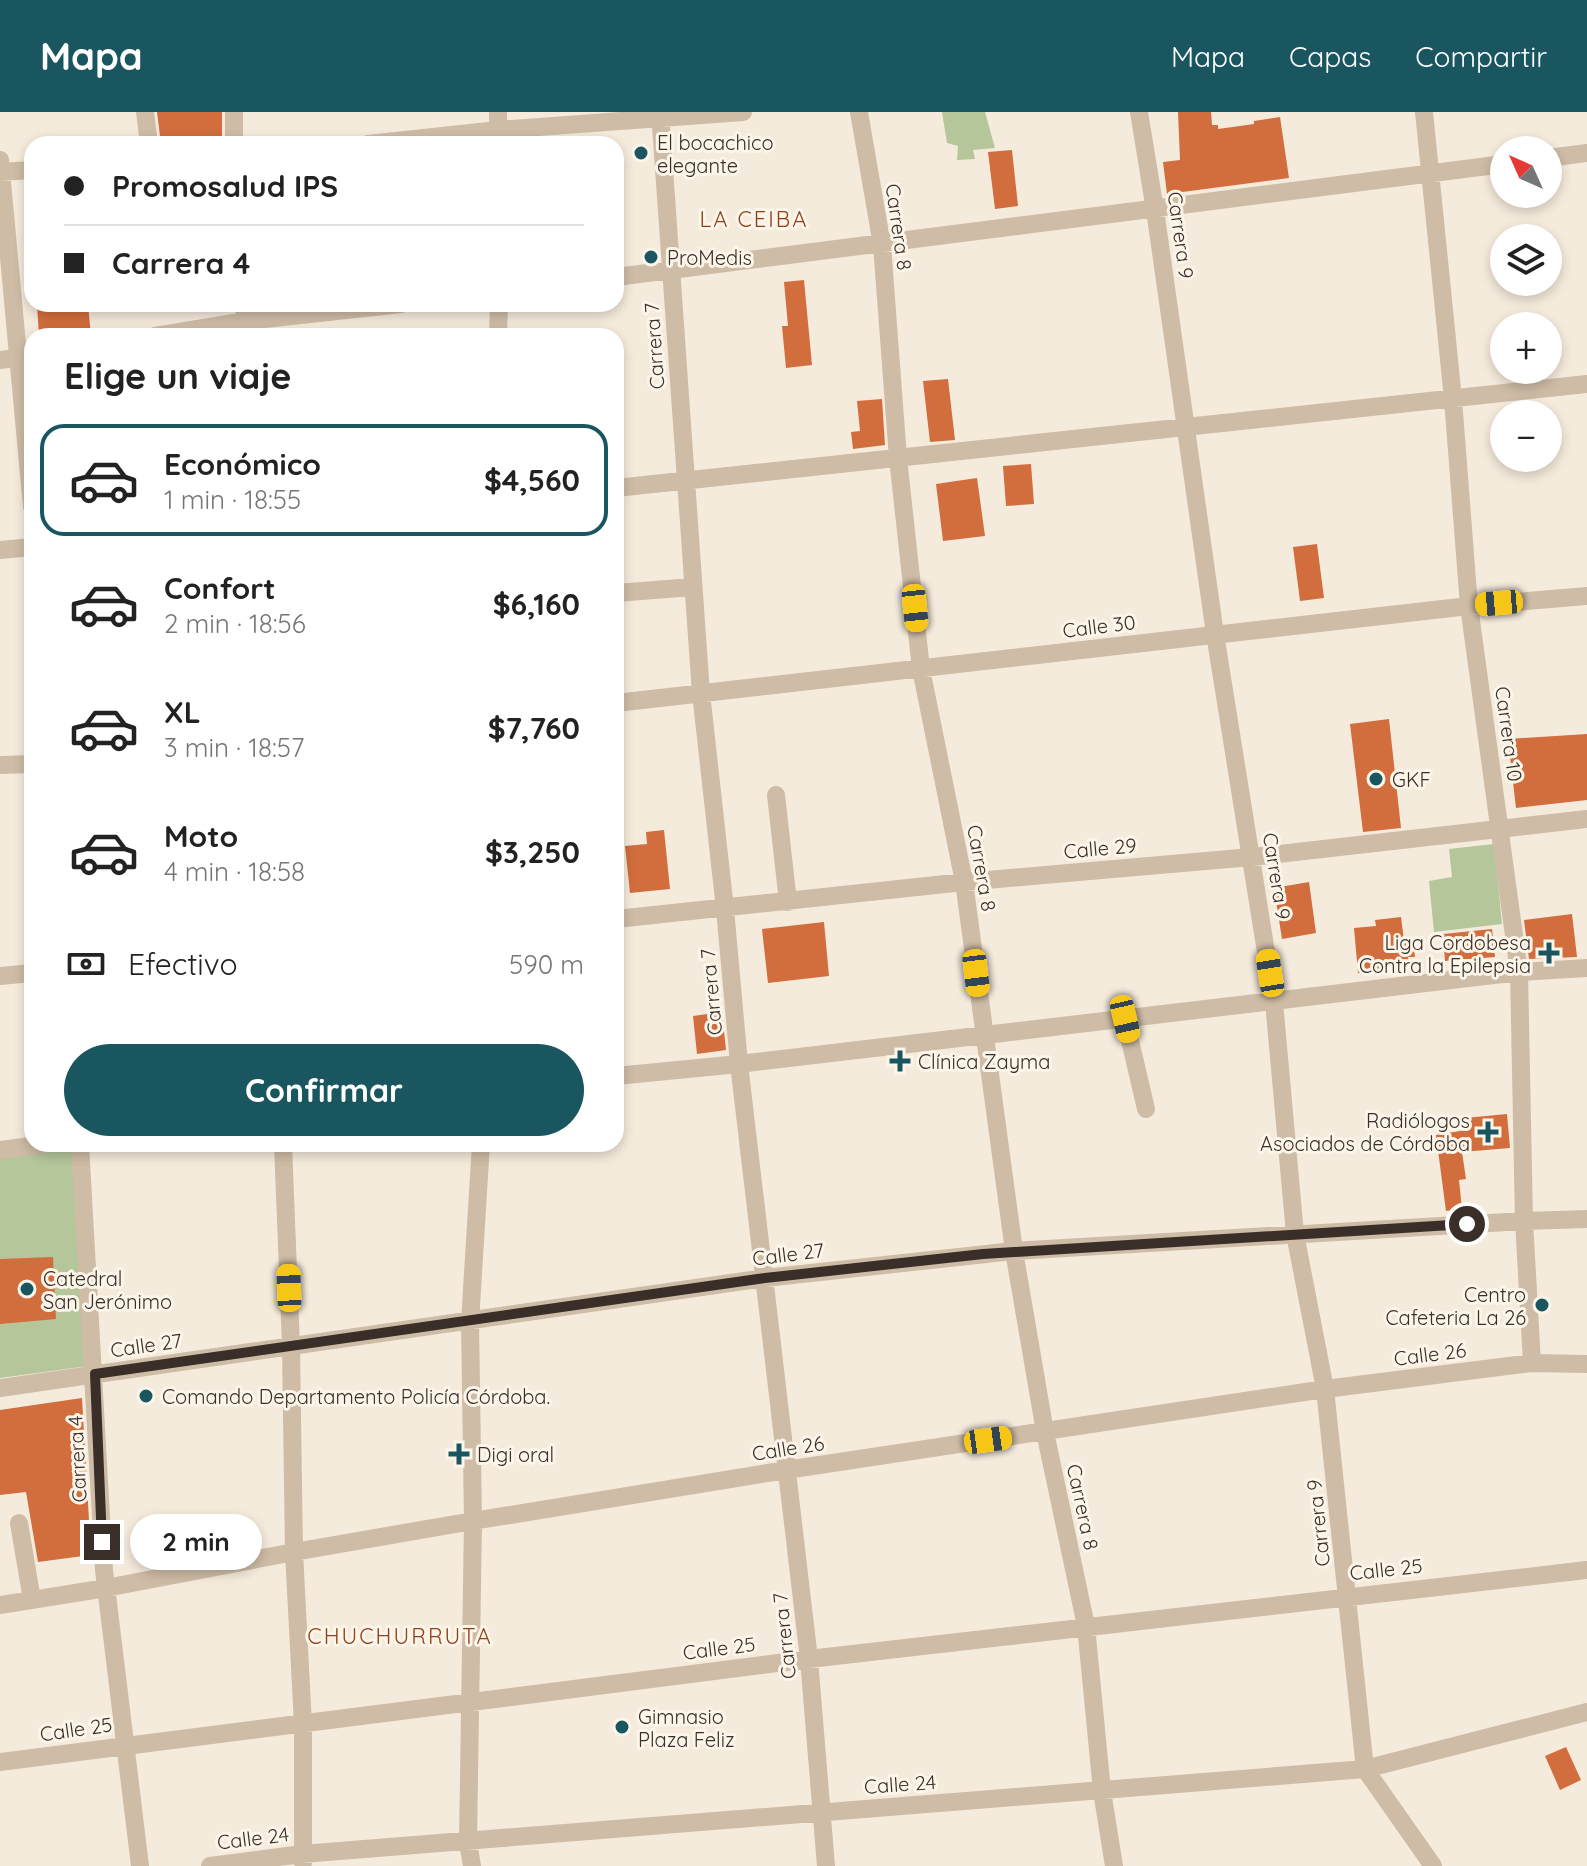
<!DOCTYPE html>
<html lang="es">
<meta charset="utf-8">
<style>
body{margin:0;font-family:Quicksand,sans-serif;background:#f6f6f6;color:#222;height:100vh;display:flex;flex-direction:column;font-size:30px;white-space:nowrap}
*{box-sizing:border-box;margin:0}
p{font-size:26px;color:#767676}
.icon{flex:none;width:44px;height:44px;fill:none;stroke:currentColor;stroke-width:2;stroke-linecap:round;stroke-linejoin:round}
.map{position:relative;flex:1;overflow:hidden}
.details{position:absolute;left:24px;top:216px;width:600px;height:824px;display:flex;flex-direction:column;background:#fff;border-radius:24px;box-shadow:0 4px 12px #0003}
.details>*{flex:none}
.banner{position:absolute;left:24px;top:24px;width:600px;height:176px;border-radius:24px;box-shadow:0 4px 12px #0003;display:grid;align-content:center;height:176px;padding:0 40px;background:#fff}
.needle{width:52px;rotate:315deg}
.buttons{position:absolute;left:1490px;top:24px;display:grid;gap:16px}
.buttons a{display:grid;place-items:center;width:72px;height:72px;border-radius:50%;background:#fff;box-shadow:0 4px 12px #0003;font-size:40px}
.end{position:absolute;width:36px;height:36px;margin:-18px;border:10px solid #3a2f28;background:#fff;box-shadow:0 0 0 4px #fff}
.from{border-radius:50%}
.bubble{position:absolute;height:56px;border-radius:28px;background:#fff;box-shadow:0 4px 12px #0003;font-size:26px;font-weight:700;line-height:56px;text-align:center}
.car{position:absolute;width:24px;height:48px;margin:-24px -12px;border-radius:10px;box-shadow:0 0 6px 2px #0007;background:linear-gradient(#f5c518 24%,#345 0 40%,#f5c518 0 76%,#345 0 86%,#f5c518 0)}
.banner b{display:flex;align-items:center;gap:28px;height:76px;font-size:30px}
.banner b+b{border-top:2px solid #e0e0e0}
.banner i{width:20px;height:20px;background:#222}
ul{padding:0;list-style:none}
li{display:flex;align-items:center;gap:24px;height:112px;margin:0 16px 12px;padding:0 24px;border:4px solid transparent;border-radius:24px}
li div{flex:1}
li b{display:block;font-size:30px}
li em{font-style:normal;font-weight:700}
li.current{border-color:#195660}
li>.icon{width:72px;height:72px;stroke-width:1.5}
h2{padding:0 40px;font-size:36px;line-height:96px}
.pay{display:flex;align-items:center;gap:20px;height:88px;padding:0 40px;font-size:30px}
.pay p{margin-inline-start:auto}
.action{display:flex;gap:16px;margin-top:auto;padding:16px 40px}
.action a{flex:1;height:92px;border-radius:48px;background:#195660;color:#fff;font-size:32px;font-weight:700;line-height:92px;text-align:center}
header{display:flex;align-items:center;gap:48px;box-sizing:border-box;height:112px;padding:0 40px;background:#195660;color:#fff}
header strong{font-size:38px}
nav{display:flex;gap:44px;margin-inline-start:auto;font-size:28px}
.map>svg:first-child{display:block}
</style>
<header>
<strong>Mapa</strong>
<nav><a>Mapa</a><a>Capas</a><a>Compartir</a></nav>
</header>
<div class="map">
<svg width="1587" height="1754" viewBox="0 0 1587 1754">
<rect width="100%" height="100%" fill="#f5ebdc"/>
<path fill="#b4c69a" d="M942 0H985L995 36 973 38 975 47 957 48 958 34 947 31Z
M1494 732 1502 812 1434 820 1429 769 1452 765 1449 737Z
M72 1034 88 1254 0 1266V1043Z"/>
<path fill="#d26d3d" d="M157 0H222V32H161Z
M1178 0H1211L1212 13H1218V17L1254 12V9L1280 5 1289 66 1167 82 1163 50 1180 48Z
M1012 38 1018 94 995 97 988 40Z
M804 168 812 253 786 256 782 214H788L784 170Z
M37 192H88L91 224H39Z
M948 267 955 328 930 330 923 269Z
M882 287 885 333 853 337 851 320 860 319 857 289Z
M1031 352 1034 392 1006 394 1003 354Z
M977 366 985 424 943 429 936 372Z
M1317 432 1324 486 1300 489 1293 435Z
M1389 607 1401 716 1363 720 1350 612Z
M1587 622V688L1516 696 1508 627Z
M664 718 670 777 630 781 625 734 647 732 646 720Z
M1309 770 1316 821 1282 827 1274 776Z
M1572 802 1577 845 1529 847 1524 808Z
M1401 805 1404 829 1413 828 1415 845H1408L1410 855 1358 861 1354 816 1376 814 1375 808Z
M824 810 829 864 768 871 762 817Z
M1492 817 1495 845 1445 849 1443 822Z
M722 900 726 938 697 942 693 904Z
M1507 1002 1510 1036 1462 1040 1466 1067 1459 1068 1462 1097 1446 1099 1436 1023 1466 1018 1465 1006Z
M53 1145 56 1207 0 1212V1147Z
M82 1286 91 1443 38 1450 26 1380 0 1383V1298Z
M1566 1635 1581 1668 1560 1678 1545 1644Z"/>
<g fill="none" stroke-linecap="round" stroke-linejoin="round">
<path stroke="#cebca6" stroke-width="18" d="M145 0 149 32
M234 0V32
M660 0 701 581 725 797 739 952 809 1547 826 1754
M859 0 882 133 898 346 921 557 964 770 1014 1139 1045 1320 1086 1514 1102 1679 1114 1754
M1139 0 1155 98 1215 522 1274 890 1295 1122 1325 1277 1365 1657 1433 1754
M1424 0 1453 287 1469 494 1519 860 1524 1109 1532 1251
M368 32 498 18 743 0
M498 32V0
M1548 46 1587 41
M0 48 32 395
M0 60 32 58
M616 165 1504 52
M244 192 246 224
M155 224 246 209 401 192
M498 224 499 192
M0 248 32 244
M616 376 1587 272
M0 438 32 435
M616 481 693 475
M616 591 1469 494 1587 484
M0 653 32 652
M776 683 788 790
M616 807 964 770 1252 745 1587 707
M0 864 32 861
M1125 907 1146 997
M616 964 739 952 1519 860 1587 856
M80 1032 104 1458 140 1754
M283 1032 291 1234 294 1440 303 1613V1751
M0 1038 45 1032
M0 1276 765 1166 1014 1139 1524 1109 1587 1107
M19 1411 32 1488
M0 1493 106 1476 294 1440 473 1409 786 1358 1325 1277 1532 1251 1587 1252
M0 1650 809 1547 1587 1458
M210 1754 302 1742 1365 1657 1587 1600
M472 1754 468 1730 473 1409 470 1210 481 1032"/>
</g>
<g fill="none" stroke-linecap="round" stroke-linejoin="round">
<path stroke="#3a2f28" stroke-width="10" d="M102 1430 95 1262 765 1166 983 1142 1467 1112"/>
</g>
<g fill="#195660" stroke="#fcf5e9" stroke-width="3">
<circle cx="641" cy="41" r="8"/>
<circle cx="651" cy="145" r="8"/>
<circle cx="1376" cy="667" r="8"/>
<path d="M1545 829h8v8h8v8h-8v8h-8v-8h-8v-8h8z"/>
<path d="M896 937h8v8h8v8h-8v8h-8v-8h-8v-8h8z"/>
<path d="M1484 1008h8v8h8v8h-8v8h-8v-8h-8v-8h8z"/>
<circle cx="27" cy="1177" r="8"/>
<circle cx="1542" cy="1193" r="8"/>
<circle cx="146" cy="1284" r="8"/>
<path d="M455 1330h8v8h8v8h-8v8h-8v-8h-8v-8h8z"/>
<circle cx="622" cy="1615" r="8"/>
</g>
<g text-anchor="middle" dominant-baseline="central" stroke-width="6" stroke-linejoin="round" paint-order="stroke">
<g font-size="20" fill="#3a2f28" stroke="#fcf5e9" text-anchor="start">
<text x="657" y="30">El bocachico<tspan x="657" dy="23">elegante</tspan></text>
<text x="667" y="145">ProMedis</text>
<text x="1392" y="667">GKF</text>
<text x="1531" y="830" text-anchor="end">Liga Cordobesa<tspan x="1531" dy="23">Contra la Epilepsia</tspan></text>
<text x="918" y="949">Clínica Zayma</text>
<text x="1470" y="1008" text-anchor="end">Radiólogos<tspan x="1470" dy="23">Asociados de Córdoba</tspan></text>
<text x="43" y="1166">Catedral<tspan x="43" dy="23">San Jerónimo</tspan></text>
<text x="1526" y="1182" text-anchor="end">Centro<tspan x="1526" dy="23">Cafeteria La 26</tspan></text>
<text x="162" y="1284">Comando Departamento Policía Córdoba.</text>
<text x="477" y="1342">Digi oral</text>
<text x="638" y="1604">Gimnasio<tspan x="638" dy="23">Plaza Feliz</tspan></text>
</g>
<g font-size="20" fill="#3a2f28" stroke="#fcf5e9">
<text transform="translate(899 115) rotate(82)">Carrera 8</text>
<text transform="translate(1181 123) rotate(82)">Carrera 9</text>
<text transform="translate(654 234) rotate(-94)">Carrera 7</text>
<text transform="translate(1099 514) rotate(-7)">Calle 30</text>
<text transform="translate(1509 622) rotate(82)">Carrera 10</text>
<text transform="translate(1100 736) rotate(-5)">Calle 29</text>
<text transform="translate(982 756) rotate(80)">Carrera 8</text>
<text transform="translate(1277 764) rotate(81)">Carrera 9</text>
<text transform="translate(711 880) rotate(-95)">Carrera 7</text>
<text transform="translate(788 1142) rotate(-7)">Calle 27</text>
<text transform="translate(146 1233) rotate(-8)">Calle 27</text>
<text transform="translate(1430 1242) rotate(-7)">Calle 26</text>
<text transform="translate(788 1336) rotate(-9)">Calle 26</text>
<text transform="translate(77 1347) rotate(-93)">Carrera 4</text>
<text transform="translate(1083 1395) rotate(78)">Carrera 8</text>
<text transform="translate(1318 1411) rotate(-96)">Carrera 9</text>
<text transform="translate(1386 1457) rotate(-6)">Calle 25</text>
<text transform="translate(784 1524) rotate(-96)">Carrera 7</text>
<text transform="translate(719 1536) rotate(-7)">Calle 25</text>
<text transform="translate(76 1617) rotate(-8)">Calle 25</text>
<text transform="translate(900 1672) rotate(-4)">Calle 24</text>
<text transform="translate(253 1726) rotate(-7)">Calle 24</text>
</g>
<g font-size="22" letter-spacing="2" fill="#913f18" stroke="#fcf5e9">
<text x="754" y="107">LA CEIBA</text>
<text x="400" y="1524">CHUCHURRUTA</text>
</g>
</g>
</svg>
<div class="buttons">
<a><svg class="needle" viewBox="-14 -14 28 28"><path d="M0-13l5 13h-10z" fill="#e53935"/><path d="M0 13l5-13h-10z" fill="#767676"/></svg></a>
<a><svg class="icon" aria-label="layers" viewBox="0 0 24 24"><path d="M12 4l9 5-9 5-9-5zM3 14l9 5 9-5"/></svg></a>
<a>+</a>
<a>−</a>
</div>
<i class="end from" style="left:1467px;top:1112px"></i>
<i class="end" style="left:102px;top:1430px"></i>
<div class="bubble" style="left:130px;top:1402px;width:132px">2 min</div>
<i class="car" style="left:1499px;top:491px;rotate:265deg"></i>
<i class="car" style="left:915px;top:496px;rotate:174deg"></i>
<i class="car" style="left:976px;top:861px;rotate:173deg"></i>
<i class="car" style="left:1270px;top:861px;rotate:351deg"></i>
<i class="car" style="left:1125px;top:907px;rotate:167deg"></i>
<i class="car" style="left:289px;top:1176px;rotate:358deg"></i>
<i class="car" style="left:988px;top:1328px;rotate:82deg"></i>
<div class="banner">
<b><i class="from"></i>Promosalud IPS</b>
<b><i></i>Carrera 4</b>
</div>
<section class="details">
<h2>Elige un viaje</h2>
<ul>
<li class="current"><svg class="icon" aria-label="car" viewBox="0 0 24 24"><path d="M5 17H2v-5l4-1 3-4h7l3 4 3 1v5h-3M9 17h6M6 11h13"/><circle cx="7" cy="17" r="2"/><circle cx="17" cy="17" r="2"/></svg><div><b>Económico</b><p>1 min · 18:55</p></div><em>$4,560</em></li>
<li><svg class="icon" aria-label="car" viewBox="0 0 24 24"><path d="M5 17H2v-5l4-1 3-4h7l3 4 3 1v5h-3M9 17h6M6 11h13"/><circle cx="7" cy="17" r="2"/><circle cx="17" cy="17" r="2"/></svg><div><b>Confort</b><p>2 min · 18:56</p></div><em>$6,160</em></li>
<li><svg class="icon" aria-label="car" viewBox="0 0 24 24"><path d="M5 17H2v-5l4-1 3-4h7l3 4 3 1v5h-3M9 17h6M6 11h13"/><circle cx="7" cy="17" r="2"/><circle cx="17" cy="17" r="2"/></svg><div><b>XL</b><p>3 min · 18:57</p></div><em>$7,760</em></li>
<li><svg class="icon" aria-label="car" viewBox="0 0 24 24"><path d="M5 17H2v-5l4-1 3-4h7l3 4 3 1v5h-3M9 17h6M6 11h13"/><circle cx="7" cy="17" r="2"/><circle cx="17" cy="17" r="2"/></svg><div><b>Moto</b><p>4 min · 18:58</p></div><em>$3,250</em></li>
</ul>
<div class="pay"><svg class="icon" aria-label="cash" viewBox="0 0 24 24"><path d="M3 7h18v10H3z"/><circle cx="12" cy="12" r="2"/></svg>Efectivo<p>590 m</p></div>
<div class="action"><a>Confirmar</a></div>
</section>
</div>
